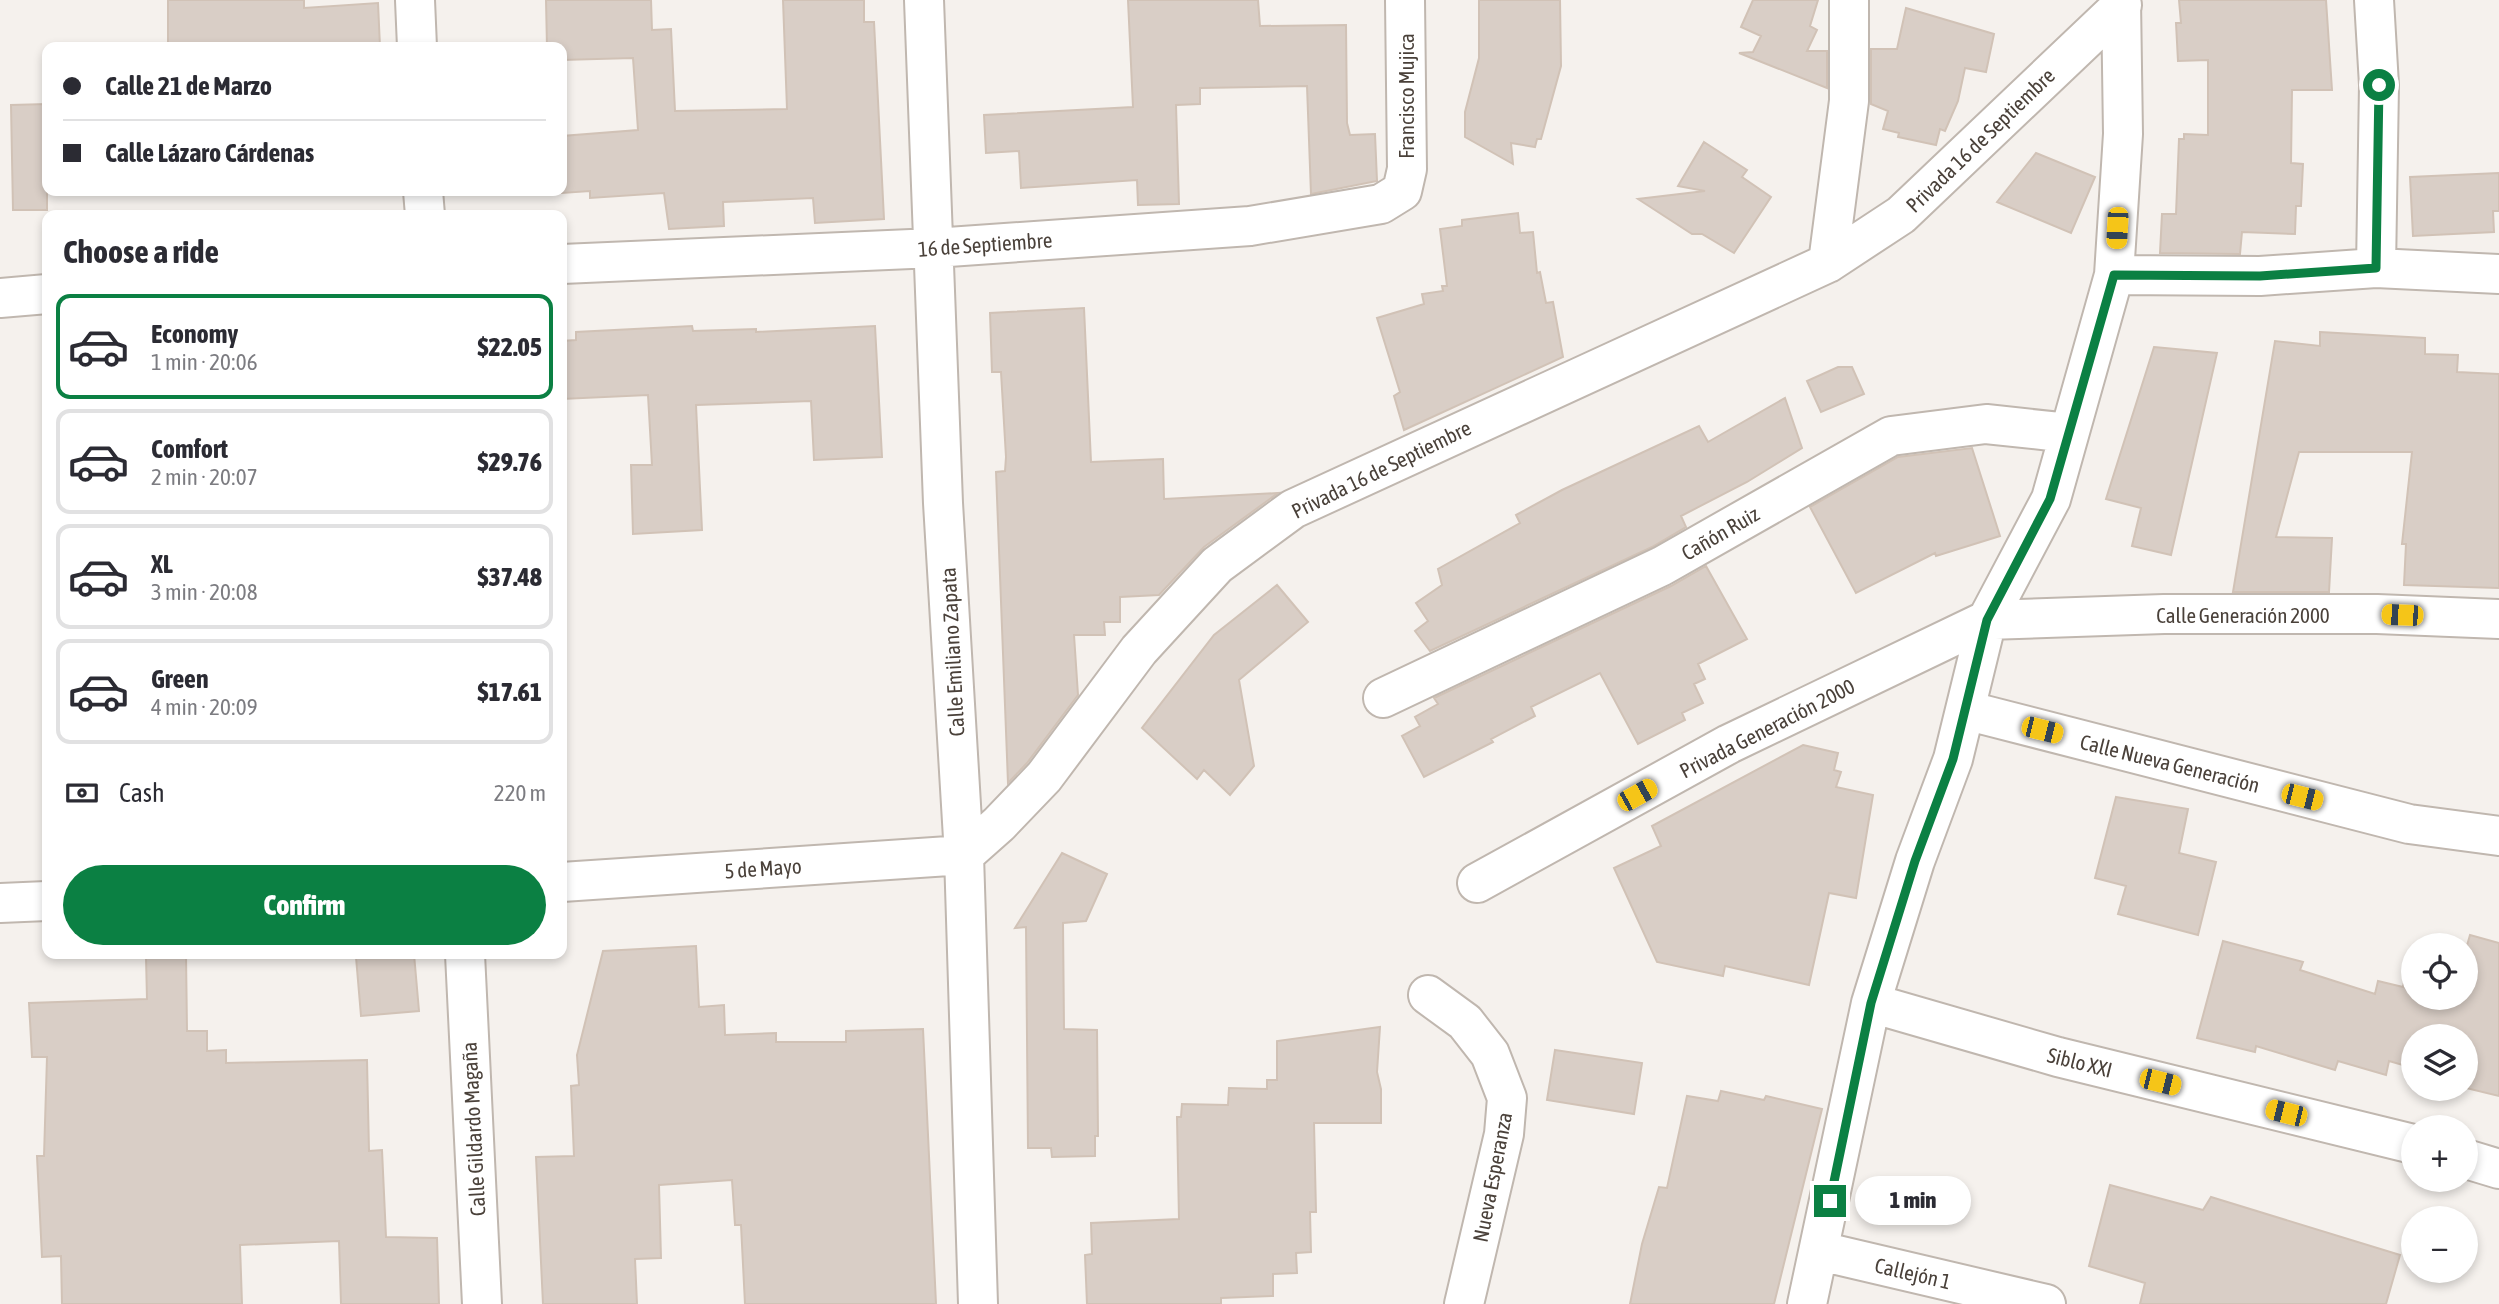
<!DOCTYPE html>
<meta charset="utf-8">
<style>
body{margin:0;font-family:"Asap Condensed",sans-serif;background:#f7f7f7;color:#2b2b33;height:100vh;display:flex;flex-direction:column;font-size:26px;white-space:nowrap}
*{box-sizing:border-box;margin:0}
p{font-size:23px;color:#7c7c81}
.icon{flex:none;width:38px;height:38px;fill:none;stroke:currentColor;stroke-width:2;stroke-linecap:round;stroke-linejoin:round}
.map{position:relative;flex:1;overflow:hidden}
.drawer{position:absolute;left:42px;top:210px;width:525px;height:749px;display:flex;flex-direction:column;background:#fff;border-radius:14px;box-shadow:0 4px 10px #0003}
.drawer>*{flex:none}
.top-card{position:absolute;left:42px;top:42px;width:525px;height:154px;border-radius:14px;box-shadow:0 4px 10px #0003;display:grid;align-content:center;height:154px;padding:0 21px;background:#fff}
.fabs{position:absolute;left:2401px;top:933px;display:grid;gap:14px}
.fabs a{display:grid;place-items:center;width:77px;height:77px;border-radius:50%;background:#fff;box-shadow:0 4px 10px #0003;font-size:35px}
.end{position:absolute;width:32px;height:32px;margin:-16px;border:9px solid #0b8043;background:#fff;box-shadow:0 0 0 4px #fff}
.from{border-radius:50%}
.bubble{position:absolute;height:49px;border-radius:24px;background:#fff;box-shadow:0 4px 10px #0003;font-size:23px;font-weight:800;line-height:49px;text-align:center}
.car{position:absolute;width:21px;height:42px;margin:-21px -10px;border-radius:9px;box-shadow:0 0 5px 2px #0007;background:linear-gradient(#f5c518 24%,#345 0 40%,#f5c518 0 76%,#345 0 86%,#f5c518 0)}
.top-card b{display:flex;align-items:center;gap:24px;height:66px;font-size:26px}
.top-card b+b{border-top:2px solid #e1e1e2}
.top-card i{width:18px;height:18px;background:#2b2b33}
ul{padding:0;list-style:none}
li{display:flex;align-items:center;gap:21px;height:105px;margin:0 14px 10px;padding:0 7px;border:4px solid #e1e1e2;border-radius:14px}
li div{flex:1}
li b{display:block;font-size:26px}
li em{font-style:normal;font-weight:800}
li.selected{border-color:#0b8043}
li>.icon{width:63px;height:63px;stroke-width:1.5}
h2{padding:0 21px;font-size:32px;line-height:84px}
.pay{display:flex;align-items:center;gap:18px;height:77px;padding:0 21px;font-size:26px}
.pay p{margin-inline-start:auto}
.action{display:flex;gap:14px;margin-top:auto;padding:14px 21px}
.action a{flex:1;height:80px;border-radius:42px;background:#0b8043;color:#fff;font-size:28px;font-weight:800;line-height:80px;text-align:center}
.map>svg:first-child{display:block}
</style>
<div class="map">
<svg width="2499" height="1304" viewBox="0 0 2499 1304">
<rect width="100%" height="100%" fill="#f5f1ed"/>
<path fill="#d9cec6" stroke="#d1c2b6" stroke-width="2" d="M168 0H304V8L378 3 380 47H168Z
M546 0H651L652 30 671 29 675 111 787 109 783 0H864V22H874L884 219 815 223 813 198 723 202 724 226 669 229 664 193 590 198V191L562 193V136L638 130 633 58 562 60V47H547Z
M1128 0H1258L1260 26 1346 25 1347 123 1350 135 1375 134 1377 181 1311 194 1307 86 1200 88V104L1176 105 1179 204 1138 205 1137 180 1021 188 1019 151 986 153 984 115 1133 107Z
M1479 0H1560L1561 66 1541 139H1537L1535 147 1511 143 1513 164 1465 137V112L1479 58Z
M1753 0H1818L1810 26 1817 30 1807 51H1827V88L1739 53 1753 52 1761 36 1741 27Z
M2179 0H2326L2332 90H2292L2291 163 2303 164 2301 206H2296L2295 234 2242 232 2240 254 2160 253 2162 214H2176L2179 139H2184V134L2208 135V60L2178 61 2176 23H2181Z
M1906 8 1994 34 1986 72 1965 68 1958 101 1945 131 1940 129 1936 145 1898 137 1899 133 1883 129 1888 111 1871 104V49H1897Z
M47 104V210H13L11 105Z
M1704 142 1747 170 1742 177 1771 197 1734 253 1702 234H1692L1638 199 1705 191 1678 186Z
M2036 153 2095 177 2071 233 1997 202Z
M2499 173V211H2493L2494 232 2413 236 2410 177Z
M1518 213 1520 233 1533 232 1537 273 1540 272 1546 303 1553 302 1563 357 1404 430 1394 396 1400 392 1377 318 1424 304 1422 294 1443 291 1442 286H1447L1440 229 1462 226V220Z
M1084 308 1091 462 1163 459 1164 499 1278 493 1204 547 1159 595 1120 597V622H1104L1105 635H1074L1078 695 1027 763 1008 783 996 472 1005 471 1006 457 1001 372H992L990 313Z
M692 326 693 331 756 329V332L875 326 882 457 814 460 811 401 696 405 702 530 633 534 631 465H652L648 395 562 399V341L576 340V332Z
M2320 332 2425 338V354L2458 355 2457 372 2499 374V588L2404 585 2406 544H2402L2412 452H2299L2276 537 2332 538 2329 592H2233L2275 341 2320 346Z
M2154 347 2217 353 2171 555 2132 546 2141 508 2106 499Z
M1838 367H1852L1864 394 1821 412 1807 381Z
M1785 398 1802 448 1747 482 1681 516 1686 527 1652 547 1430 651 1415 631 1428 621 1416 603 1442 585 1438 569 1520 523 1516 515 1562 490 1699 426 1708 442Z
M1972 448 2000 536 1936 556 1935 553 1856 593 1810 507 1898 457Z
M1706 566 1747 639 1698 664 1705 679 1694 684 1703 703 1682 713 1685 720 1638 744 1600 673 1531 707 1535 716 1491 739 1493 742 1424 777 1402 736 1420 726 1415 717 1438 704 1434 698 1671 586Z
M1277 585 1308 622 1239 680 1254 766 1230 795 1204 770 1197 779 1142 728 1214 635Z
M1803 745 1838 753 1834 770 1841 772 1836 787 1873 795 1856 898 1829 893 1809 985 1725 966 1723 976 1657 962 1614 868 1661 846 1652 826Z
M2116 797 2188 809 2179 853 2216 862 2198 935 2118 914 2126 886 2095 878Z
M1062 853 1107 874 1086 921 1063 923 1064 1029 1097 1030 1098 1136H1095V1156L1052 1157 1051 1148H1028L1026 927 1015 928Z
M2470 935 2499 943V1096L2466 1088V1036H2413V1068L2389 1061 2386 1075 2338 1061 2335 1070 2256 1046 2255 1052 2197 1038 2223 941 2303 962 2300 970 2375 994 2378 981 2403 987 2409 961 2413 962V998H2466V949Z
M696 946 699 1007 724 1005 725 1035 776 1033V1042H846V1031L923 1029 936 1304H745L741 1225H735L732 1180 659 1185 661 1258 635 1259 637 1304H543L536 1157 574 1156 571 1086 579 1085 577 1055 603 951Z
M414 954 419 1011 361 1016 356 957Z
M186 955 187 1031H207V1051L226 1050V1063L367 1060 369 1151 382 1150 386 1237 437 1238 439 1304H341L339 1241 240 1245 242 1304H62L61 1256 42 1257 37 1156H44L47 1057H32L29 1003 147 999 146 957Z
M1380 1027 1377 1072 1381 1089V1123H1314L1316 1212H1310L1311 1252 1296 1253 1297 1273 1273 1274V1296L1221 1298V1304H1087L1085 1255 1092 1254 1091 1223 1179 1219 1177 1117H1181L1182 1104 1228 1105 1229 1088 1267 1089V1080H1277V1041Z
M1555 1050 1642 1063 1634 1114 1547 1100Z
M1721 1091 1764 1100 1766 1096 1822 1109 1774 1304H1630L1642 1244 1659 1187 1667 1188 1687 1096 1718 1101Z
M2110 1185 2203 1210 2211 1197 2400 1255 2386 1304H2140L2145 1283 2089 1266Z"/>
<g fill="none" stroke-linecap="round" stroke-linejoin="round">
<defs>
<path id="minor" d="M415 0 417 47
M924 0 943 503 964 855 978 1304
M2374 0 2379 85 2376 268
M423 191 425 215
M1828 263 1849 101V0
M562 264 934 248 1250 226 1381 204 1402 191 1407 169 1405 0
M2114 275 2260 276 2376 268 2499 274
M0 298 47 294
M1383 698 1662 566 1891 436 1986 424 2069 433
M1965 710 2409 824 2499 836
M562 882 964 855 999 824 1044 777 1139 650 1217 565 1293 509 1828 263 1901 215 2122 5
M1477 883 1729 744 1987 620 2164 614H2377L2499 619
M0 903 47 901
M465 954 482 1304
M1428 995 1465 1022 1490 1054 1507 1098 1504 1134 1464 1304
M1871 1003 2058 1057 2413 1144
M2466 1159 2499 1169
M1820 1251 2046 1304
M1807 1304 1871 1003 1915 861 1953 759 1987 620 2051 499 2114 275 2123 134 2121 0"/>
</defs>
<use href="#minor" stroke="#c0b7af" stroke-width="42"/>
<use href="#minor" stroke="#fff" stroke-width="38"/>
</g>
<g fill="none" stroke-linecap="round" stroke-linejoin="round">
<path stroke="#0b8043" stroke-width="9" d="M1830 1201 1871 1003 1915 861 1953 759 1987 620 2050 499 2114 275 2260 276 2376 268 2379 85"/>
</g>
<g text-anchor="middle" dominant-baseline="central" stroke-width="5" stroke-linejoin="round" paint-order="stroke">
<g font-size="21" fill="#4a413a" stroke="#fff">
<text transform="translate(1406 96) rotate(-90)">Francisco Mujica</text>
<text transform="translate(1980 140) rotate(-44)">Privada 16 de Septiembre</text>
<text transform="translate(985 244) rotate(-4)">16 de Septiembre</text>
<text transform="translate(1381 469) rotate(-26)">Privada 16 de Septiembre</text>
<text transform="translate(1720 533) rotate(-30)">Cañón Ruiz</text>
<text x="2243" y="615">Calle Generación 2000</text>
<text transform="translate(952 652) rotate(-93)">Calle Emiliano Zapata</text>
<text transform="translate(1767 728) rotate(-27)">Privada Generación 2000</text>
<text transform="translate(2170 763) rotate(14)">Calle Nueva Generación</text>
<text transform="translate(763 868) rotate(-4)">5 de Mayo</text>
<text transform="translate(2080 1062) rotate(14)">Siblo XXI</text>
<text transform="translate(473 1129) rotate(-93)">Calle Gildardo Magaña</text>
<text transform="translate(1492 1177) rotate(-79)">Nueva Esperanza</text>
<text transform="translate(1913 1273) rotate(13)">Callejón 1</text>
</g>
</g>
</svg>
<div class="fabs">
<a><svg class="icon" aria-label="locate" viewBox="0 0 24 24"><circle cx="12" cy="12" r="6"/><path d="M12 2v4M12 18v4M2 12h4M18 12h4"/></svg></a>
<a><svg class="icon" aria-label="layers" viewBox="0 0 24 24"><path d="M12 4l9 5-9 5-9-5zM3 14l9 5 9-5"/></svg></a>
<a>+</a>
<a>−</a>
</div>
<i class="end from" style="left:2379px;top:85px"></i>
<i class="end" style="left:1830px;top:1201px"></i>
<div class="bubble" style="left:1855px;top:1176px;width:116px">1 min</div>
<i class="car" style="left:2117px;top:228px;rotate:183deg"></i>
<i class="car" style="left:2402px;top:615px;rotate:272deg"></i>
<i class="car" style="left:2042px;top:730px;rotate:104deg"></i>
<i class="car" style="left:1637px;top:795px;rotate:61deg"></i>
<i class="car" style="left:2302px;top:797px;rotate:104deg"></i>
<i class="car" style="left:2160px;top:1082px;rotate:104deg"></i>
<i class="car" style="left:2286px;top:1113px;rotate:284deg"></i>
<div class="top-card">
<b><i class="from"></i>Calle 21 de Marzo</b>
<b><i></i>Calle Lázaro Cárdenas</b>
</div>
<section class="drawer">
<h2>Choose a ride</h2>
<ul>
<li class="selected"><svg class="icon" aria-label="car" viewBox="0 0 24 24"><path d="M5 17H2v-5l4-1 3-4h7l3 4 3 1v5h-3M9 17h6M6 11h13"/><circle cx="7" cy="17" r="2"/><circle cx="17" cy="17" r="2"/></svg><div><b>Economy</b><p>1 min · 20:06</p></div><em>$22.05</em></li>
<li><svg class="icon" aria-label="car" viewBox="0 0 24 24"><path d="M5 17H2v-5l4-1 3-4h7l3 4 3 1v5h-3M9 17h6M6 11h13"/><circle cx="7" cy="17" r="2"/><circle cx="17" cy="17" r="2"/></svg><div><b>Comfort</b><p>2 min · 20:07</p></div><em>$29.76</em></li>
<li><svg class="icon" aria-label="car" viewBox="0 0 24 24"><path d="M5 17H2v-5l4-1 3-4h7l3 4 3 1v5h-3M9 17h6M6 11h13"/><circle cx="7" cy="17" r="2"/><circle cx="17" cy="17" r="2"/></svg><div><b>XL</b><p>3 min · 20:08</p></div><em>$37.48</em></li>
<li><svg class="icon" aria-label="car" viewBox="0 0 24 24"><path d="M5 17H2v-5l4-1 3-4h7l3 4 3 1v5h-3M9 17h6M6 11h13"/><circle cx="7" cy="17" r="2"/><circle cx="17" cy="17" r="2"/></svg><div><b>Green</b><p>4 min · 20:09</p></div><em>$17.61</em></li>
</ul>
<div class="pay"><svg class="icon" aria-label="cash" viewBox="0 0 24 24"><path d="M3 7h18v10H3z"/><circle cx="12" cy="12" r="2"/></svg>Cash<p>220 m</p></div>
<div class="action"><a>Confirm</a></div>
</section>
</div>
